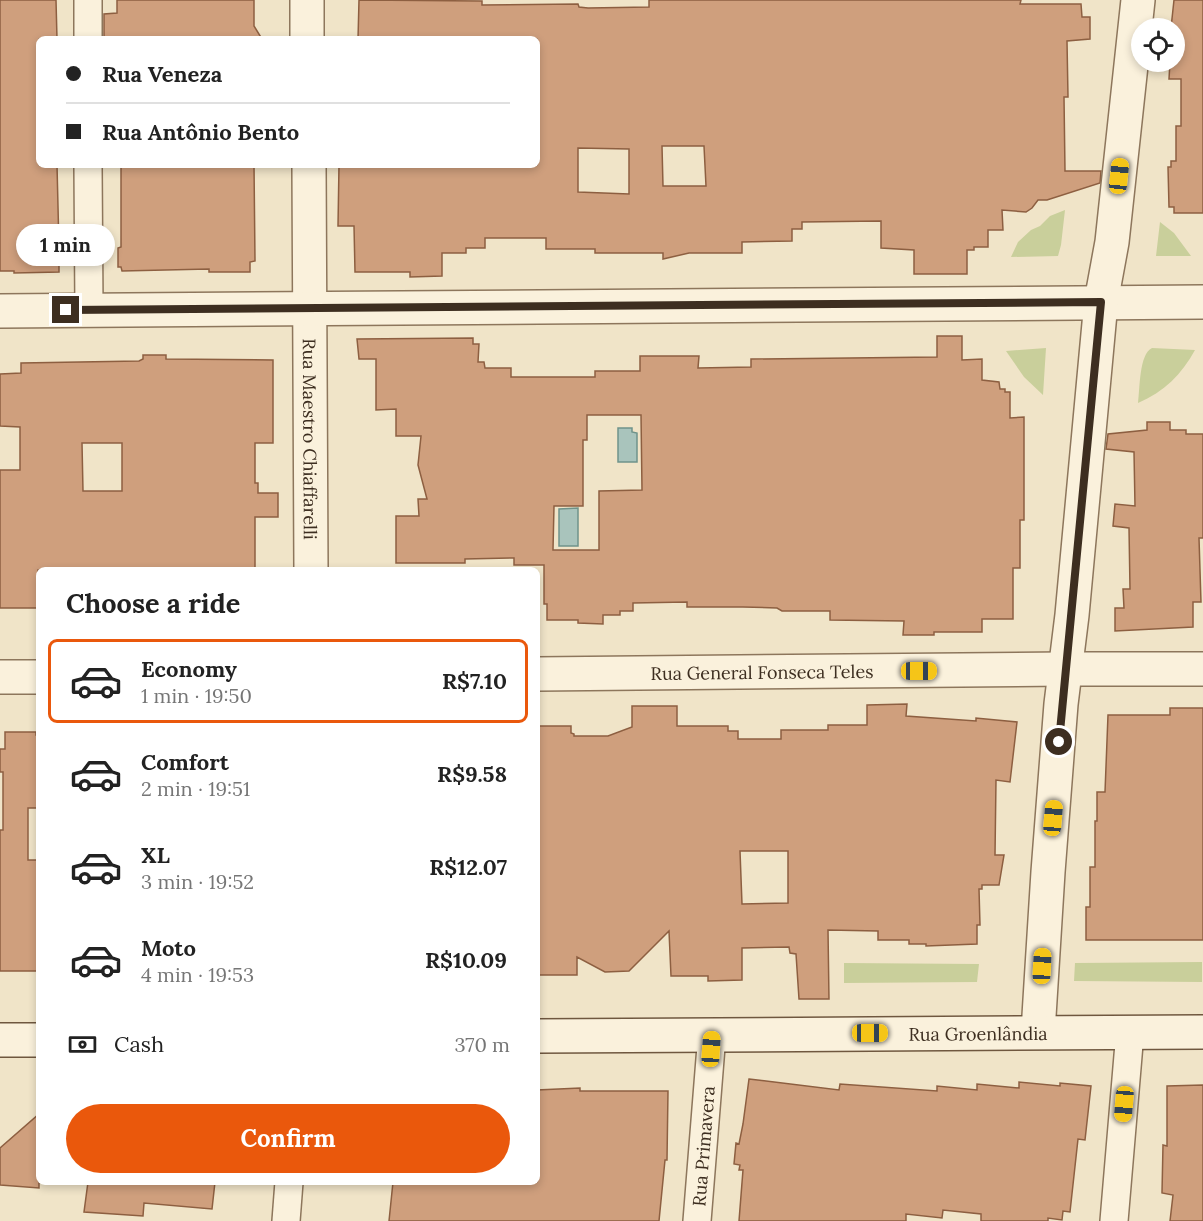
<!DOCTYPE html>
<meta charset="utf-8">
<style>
body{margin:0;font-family:Lora,serif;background:#f6f6f6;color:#222;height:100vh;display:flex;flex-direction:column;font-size:22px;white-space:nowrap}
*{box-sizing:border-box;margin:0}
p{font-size:20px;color:#767676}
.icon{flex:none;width:33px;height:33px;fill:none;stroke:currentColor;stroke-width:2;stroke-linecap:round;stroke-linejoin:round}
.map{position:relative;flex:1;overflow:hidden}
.sheet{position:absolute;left:36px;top:567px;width:504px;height:618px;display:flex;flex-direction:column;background:#fff;border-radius:9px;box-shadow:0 3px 9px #0003}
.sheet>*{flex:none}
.hud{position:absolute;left:36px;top:36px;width:504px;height:132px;border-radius:9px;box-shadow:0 3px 9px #0003;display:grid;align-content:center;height:132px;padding:0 30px;background:#fff}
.controls{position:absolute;left:1131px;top:18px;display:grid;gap:12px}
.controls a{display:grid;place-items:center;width:54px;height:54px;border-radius:50%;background:#fff;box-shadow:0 3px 9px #0003;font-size:30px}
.end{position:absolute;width:27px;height:27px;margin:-14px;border:8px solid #3d2e20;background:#fff;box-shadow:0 0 0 3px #fff}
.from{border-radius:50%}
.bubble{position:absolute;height:42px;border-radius:21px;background:#fff;box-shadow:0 3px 9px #0003;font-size:20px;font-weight:800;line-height:42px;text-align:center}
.car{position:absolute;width:18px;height:36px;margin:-18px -9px;border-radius:8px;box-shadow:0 0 4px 2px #0007;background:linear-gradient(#f5c518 24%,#345 0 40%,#f5c518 0 76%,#345 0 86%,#f5c518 0)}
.hud b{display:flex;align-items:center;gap:21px;height:57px;font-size:22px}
.hud b+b{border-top:2px solid #e0e0e0}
.hud i{width:15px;height:15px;background:#222}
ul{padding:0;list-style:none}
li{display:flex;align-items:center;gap:18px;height:84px;margin:0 12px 9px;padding:0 18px;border:3px solid transparent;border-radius:9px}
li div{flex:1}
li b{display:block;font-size:22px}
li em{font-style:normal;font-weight:800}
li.on{border-color:#ea580c}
li>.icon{width:54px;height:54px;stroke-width:1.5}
h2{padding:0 30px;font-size:27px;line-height:72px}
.pay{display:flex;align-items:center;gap:15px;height:66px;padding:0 30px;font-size:22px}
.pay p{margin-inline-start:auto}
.action{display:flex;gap:12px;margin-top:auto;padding:12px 30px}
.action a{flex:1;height:69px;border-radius:36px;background:#ea580c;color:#fff;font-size:24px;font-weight:800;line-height:69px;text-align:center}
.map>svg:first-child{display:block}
</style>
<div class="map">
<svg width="1203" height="1221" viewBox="0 0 1203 1221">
<rect width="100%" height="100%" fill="#f0e4c8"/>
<path fill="#c9cf9b" d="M1065 210 1061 245 1058 256 1011 257 1018 242 1031 230 1040 226 1050 216Z
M1160 222 1174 233 1191 256H1156Z
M1046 348 1043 395 1024 377 1006 351Z
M1152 348 1195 350C1182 374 1164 392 1138 403 1140 389 1139 354 1152 348Z
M1202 962V982L1074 981 1075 963Z
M844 963 979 964 977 982 844 983Z"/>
<path fill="#a9c4bc" stroke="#6f938a" stroke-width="1.5" d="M618 428H632V432L637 433V462H618Z
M578 508V546H559V509Z"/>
<path fill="#cf9f7d" stroke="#8d5f41" stroke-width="1.5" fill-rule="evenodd" d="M0 0H56L57 39H39V165H57L59 248 64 251 59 259V272L14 273V271H0Z
M117 0H254V26L262 39H104V14L117 13Z
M359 0 482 1V5L578 4 579 7 588 8 649 7V0H1021L1020 4H1081L1082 17H1090V39L1067 41 1068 97H1064L1065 171H1101L1100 183 1047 200H1038L1032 208 1026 212 1002 210 1003 230H988V247H974V250H967V274H914V250L881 248V221L802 222V229H792V241L742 242V253H689L663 259V253H595V249H546V238H485V248H466V253H442V276L410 277V272H355L354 226H338L339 165 500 167V165H537V39H358ZM662 146H704L706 186H663ZM578 148 629 149V194L578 192Z
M1174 0H1203V213H1174V207H1169L1168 167H1171V161H1176V126H1181V79H1169L1170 62H1174V28H1171Z
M121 165H254L255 261 250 262V272H209V269L122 271 121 267H118V248L121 247Z
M937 336H962V360L982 359V380L999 382 1000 389H1005V392H1010V418L1024 417V520H1020V568H1013V619H982V632H934V635H903L904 621 830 620V611H782L777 608 743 607H687V602L633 603V611H620V615H603V624L578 623V620H547V604H544V565H514V558L465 559V563H396V516H419L418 499H427L418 465 421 436H396V409L376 410V359H359L357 339 473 338V344H479L478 362H484L485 368H511V377H595V371H640V356H699L698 368 751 367V359L937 357ZM587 415H641L642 490 599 491V550H553L554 506H583V440H587Z
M143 355H166V359L273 360V443H255V483H258V493H278V517H255V570H38V608H0V470H20V427L0 426V374L21 373V363L139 361 143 359ZM82 443H122V491H83Z
M1147 422H1170V430H1186V434H1203V538H1199L1201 602H1193V627L1115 631V608H1124L1123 589H1130L1129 528 1113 526 1115 504 1135 506 1134 452 1106 449 1108 434 1147 430Z
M907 704 906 716 976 721V718L1017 722 1010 782 996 780 995 855H1004L999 885H982V889H979L980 925H977V944L926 946V944H909V940H878V931L828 930 829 999H799L796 954 790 953 789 947 742 948V980L708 981V976H671L669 931 629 971 605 972 577 957V975H537V726H571V733L574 734V736H608L632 727V706H677V726H728V731H738V739H781V730H828V725H867V705ZM740 851H788V903L742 904Z
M1170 708H1203V940H1086V907H1090V867H1095V821H1097V792H1105L1108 715H1170Z
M5 732H36V735H39V808H28V860H39V971H0V830H3V772H0V749H5Z
M749 1079 839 1090 840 1084 937 1091V1086L977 1090V1084L1019 1088V1082L1060 1086V1083L1091 1086 1085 1140 1078 1139 1070 1212 1063 1211 1062 1220 1048 1218V1221H981V1214L943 1210 942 1218 906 1214V1221H739L743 1170H739L740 1165 734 1164 736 1143 739 1144 743 1124Z
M1203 1085V1221H1170L1173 1195 1162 1193 1163 1145 1167 1146V1086Z
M580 1088V1091H668L667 1160H665L659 1221H389L393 1182H537V1090Z
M39 1114V1188L0 1185V1148Z
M88 1182H215L212 1209 144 1203 143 1216 84 1212Z"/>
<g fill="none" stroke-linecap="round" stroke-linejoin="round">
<defs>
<g id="minor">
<path d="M88 0V39"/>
<path d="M88 165 89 310"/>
<path d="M286 1221 289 1182"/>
<path id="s1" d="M697 1221 712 1034"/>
<path d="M1114 1221 1130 1032"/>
</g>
<g id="tertiary">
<path d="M307 0V39"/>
<path id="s2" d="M309 165 311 570"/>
<path d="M0 311 1203 302"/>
<path id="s3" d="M537 674 1065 669H1203"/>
<path d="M0 677H39"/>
<path d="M1038 1032 1048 872 1061 704 1072 615 1101 302 1112 242 1138 0"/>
</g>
<g id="secondary">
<path id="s4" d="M537 1036 1203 1032"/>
<path d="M0 1040H39"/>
</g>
</defs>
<use href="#minor" stroke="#8d765c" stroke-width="30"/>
<use href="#tertiary" stroke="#8d765c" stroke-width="36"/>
<use href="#secondary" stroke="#6f573f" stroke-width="36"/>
<use href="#minor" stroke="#faf1dc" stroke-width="27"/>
<use href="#tertiary" stroke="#faf1dc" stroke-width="33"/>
<use href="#secondary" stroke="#faf1dc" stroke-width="33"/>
</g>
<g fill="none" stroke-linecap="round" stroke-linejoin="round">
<path stroke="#3d2e20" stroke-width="8" d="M66 310 1101 302 1059 742"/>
</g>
<g text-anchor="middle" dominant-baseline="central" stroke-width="4.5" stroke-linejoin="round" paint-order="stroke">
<g font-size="18" fill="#3d2e20" stroke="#f7eed8">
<text stroke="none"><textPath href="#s2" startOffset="274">Rua Maestro Chiaffarelli</textPath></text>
<text stroke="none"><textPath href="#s3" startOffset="225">Rua General Fonseca Teles</textPath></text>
<text stroke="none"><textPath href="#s4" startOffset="441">Rua Groenlândia</textPath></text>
<text stroke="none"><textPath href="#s1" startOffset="75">Rua Primavera</textPath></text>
</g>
</g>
</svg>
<div class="controls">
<a><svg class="icon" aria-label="locate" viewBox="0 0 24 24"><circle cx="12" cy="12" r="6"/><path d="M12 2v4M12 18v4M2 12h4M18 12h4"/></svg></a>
</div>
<i class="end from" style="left:1059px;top:742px"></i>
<i class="end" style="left:66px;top:310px"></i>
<div class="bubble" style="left:16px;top:224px;width:99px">1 min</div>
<i class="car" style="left:1119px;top:176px;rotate:6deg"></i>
<i class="car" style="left:919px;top:671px;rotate:90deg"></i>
<i class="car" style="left:1053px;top:818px;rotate:5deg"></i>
<i class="car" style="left:1042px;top:966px;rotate:3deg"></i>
<i class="car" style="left:870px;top:1033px;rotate:90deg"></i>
<i class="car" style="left:711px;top:1049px;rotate:4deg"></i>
<i class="car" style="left:1124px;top:1104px;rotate:185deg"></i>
<div class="hud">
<b><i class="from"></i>Rua Veneza</b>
<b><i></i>Rua Antônio Bento</b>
</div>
<section class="sheet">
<h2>Choose a ride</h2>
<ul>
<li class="on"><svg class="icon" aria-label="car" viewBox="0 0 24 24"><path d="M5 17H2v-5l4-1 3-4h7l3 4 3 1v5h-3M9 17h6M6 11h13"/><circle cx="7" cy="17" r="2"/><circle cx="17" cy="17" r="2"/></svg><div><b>Economy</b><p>1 min · 19:50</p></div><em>R$7.10</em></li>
<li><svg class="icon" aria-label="car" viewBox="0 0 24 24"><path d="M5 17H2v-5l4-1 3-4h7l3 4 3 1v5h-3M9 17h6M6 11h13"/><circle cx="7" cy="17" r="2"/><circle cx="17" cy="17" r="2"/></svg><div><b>Comfort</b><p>2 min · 19:51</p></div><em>R$9.58</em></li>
<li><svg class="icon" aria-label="car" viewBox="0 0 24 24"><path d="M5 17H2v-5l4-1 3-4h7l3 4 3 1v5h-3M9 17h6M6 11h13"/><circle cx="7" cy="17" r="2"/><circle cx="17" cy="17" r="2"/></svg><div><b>XL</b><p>3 min · 19:52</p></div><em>R$12.07</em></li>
<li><svg class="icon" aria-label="car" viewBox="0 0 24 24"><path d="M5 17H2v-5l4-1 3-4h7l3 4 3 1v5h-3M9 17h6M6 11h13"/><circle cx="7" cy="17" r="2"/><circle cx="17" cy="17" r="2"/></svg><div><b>Moto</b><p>4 min · 19:53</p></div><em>R$10.09</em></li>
</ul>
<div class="pay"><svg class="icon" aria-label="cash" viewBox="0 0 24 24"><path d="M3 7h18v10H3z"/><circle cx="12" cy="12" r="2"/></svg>Cash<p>370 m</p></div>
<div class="action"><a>Confirm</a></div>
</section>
</div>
